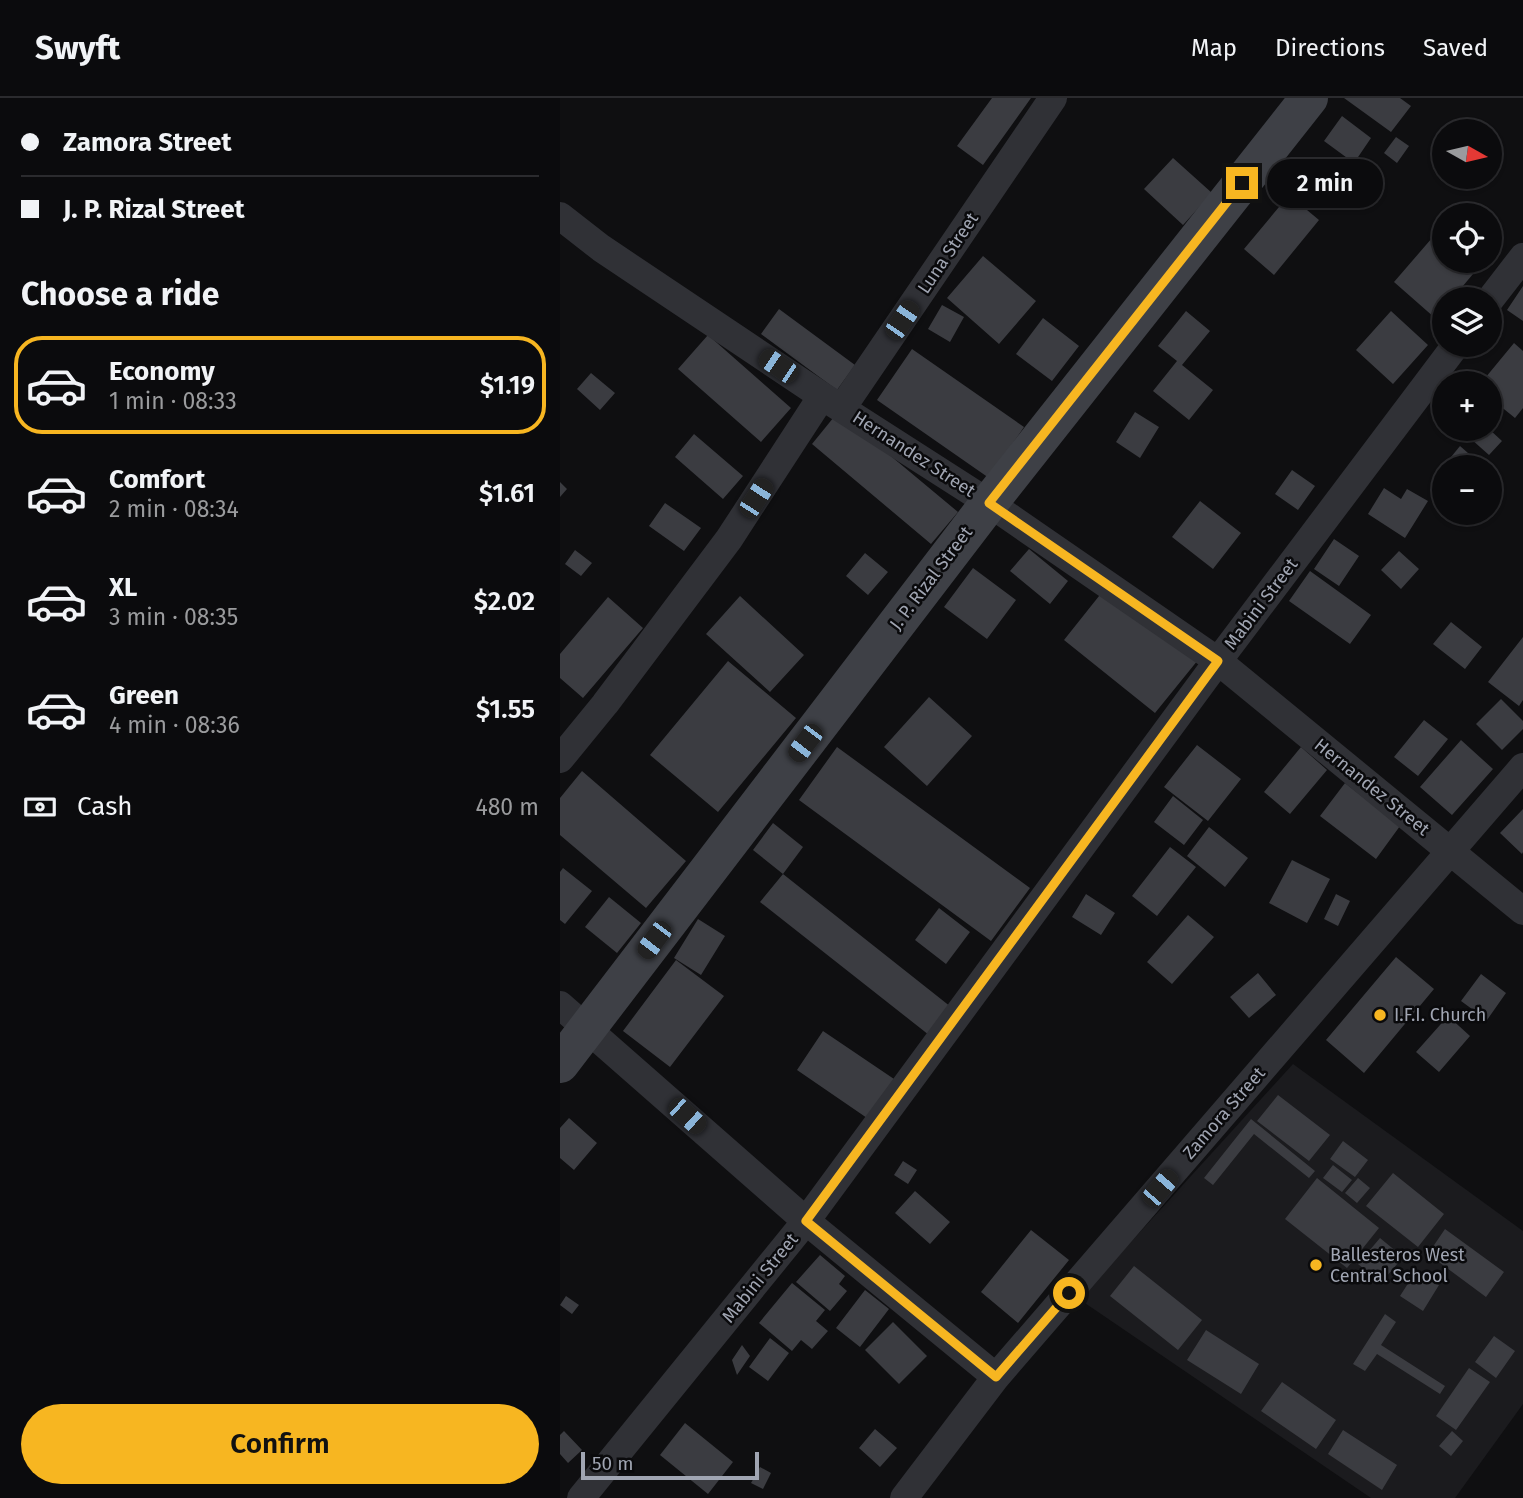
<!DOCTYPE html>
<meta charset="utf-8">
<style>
body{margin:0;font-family:"Fira Sans",sans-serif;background:#141416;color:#f1f3f6;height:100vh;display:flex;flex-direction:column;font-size:26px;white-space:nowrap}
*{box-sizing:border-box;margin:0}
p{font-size:23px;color:#9a9b9d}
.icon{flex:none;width:38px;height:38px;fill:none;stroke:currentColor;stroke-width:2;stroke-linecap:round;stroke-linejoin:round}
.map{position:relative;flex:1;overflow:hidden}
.sheet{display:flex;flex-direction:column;background:#0b0b0d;width:560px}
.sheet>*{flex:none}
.guide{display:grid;align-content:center;height:154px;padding:0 21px;background:#0b0b0d}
.needle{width:46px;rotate:98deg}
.controls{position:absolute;left:872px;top:21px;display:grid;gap:14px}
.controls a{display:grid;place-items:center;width:70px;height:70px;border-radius:50%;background:#0b0b0d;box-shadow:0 2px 5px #0004,0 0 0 2px #2b2b2e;font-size:35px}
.scale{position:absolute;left:21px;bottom:18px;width:178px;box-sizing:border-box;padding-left:7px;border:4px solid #a0a5b2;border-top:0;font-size:19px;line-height:24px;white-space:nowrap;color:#a0a5b2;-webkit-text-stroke:5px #0a0a0c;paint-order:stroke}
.end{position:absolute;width:32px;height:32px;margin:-16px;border:9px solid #f7b621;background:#111;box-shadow:0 0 0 4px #111}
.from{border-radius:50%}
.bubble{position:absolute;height:49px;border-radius:24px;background:#0b0b0d;box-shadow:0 2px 5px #0004,0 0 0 2px #2b2b2e;font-size:23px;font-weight:600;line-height:49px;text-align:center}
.car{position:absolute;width:21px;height:42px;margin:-21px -10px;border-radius:9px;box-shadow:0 0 5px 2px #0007;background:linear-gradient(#222 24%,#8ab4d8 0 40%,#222 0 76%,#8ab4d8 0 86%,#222 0)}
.guide b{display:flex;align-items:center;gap:24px;height:66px;font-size:26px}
.guide b+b{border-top:2px solid #2b2b2e}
.guide i{width:18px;height:18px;background:#f1f3f6}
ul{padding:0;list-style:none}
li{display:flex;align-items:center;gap:21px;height:98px;margin:0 14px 10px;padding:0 7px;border:4px solid transparent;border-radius:28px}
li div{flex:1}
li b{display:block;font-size:26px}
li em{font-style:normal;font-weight:600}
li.current{border-color:#f7b621}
li>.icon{width:63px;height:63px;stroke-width:1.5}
h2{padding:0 21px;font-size:32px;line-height:84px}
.pay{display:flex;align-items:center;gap:18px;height:77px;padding:0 21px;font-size:26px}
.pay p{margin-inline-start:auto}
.action{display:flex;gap:14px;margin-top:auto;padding:14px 21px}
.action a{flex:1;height:80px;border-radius:42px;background:#f7b621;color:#111;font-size:28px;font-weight:600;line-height:80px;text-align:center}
header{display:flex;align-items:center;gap:42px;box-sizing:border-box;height:98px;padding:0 35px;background:#0b0b0d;border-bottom:2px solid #2b2b2e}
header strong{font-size:33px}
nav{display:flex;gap:38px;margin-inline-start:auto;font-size:24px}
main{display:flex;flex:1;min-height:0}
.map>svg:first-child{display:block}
</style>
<header>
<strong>Swyft</strong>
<nav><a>Map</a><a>Directions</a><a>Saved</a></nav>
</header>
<main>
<section class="sheet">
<div class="guide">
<b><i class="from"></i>Zamora Street</b>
<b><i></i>J. P. Rizal Street</b>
</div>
<h2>Choose a ride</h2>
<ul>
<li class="current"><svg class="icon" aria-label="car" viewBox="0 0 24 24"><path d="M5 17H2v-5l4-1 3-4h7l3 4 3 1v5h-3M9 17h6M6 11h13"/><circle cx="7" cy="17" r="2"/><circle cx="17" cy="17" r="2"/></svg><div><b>Economy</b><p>1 min · 08:33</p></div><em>$1.19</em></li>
<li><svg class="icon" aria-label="car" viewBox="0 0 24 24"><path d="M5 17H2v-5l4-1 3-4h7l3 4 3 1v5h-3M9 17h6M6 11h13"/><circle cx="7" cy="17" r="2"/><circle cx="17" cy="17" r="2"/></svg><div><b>Comfort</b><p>2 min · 08:34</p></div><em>$1.61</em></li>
<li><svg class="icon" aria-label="car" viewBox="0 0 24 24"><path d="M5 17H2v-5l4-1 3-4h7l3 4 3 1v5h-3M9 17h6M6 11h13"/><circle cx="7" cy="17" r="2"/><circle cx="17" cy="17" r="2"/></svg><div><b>XL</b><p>3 min · 08:35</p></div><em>$2.02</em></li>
<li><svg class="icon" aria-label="car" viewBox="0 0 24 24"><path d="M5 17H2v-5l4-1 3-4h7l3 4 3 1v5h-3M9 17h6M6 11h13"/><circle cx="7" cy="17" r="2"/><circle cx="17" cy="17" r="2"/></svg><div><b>Green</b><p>4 min · 08:36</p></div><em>$1.55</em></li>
</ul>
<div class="pay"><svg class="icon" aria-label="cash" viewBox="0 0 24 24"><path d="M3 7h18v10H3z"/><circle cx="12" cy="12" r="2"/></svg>Cash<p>480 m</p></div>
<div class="action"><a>Confirm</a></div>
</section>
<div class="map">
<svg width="963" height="1400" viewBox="0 0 963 1400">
<rect width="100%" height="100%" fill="#0f0f11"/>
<path fill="#1b1b1e" d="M733 966 963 1133V1306L895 1400H811L519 1201Z"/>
<path fill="#3b3c41" d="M432 0H471L423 67 397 48Z
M784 0H840L851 8 831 34Z
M782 18 811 40 794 65 764 43Z
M836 39 849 48 837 65 824 55Z
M613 60 652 95 623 127 584 91Z
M729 97 759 122 714 177 684 151Z
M872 140 884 150V163H898L913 176 892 201H884V210L875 220 834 184Z
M423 158 476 203 439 246 387 200Z
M963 188V223L947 212Z
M382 207 404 219 390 244 368 231Z
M219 211 295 267 277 292 201 236Z
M626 213 650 233 622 267 653 292 629 322 593 293 617 263 598 248Z
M831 213 868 247 833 286 796 252Z
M483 220 519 248 492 283 456 256Z
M148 237 231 310 201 344 118 271Z
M954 245 963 253V310L955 320 929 299V285H921Z
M352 251 464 329 429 380 317 302Z
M31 275 55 295 40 312 17 291Z
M278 314 398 414 371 446 252 346Z
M575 314 599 329 580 360 556 344Z
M920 331H929L942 343 929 357 911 341Z
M134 336 183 378 163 401 115 359Z
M900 348 924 369H889L891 367 887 364Z
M732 372 755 388 738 412 715 396Z
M0 384 7 391 0 399Z
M824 390 841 401 847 391 868 403 845 440 808 416Z
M640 403 681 435 653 471 612 439Z
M105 405 141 430 124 453 89 428Z
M774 441 799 458 779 488 754 471Z
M469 451 508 483 490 506 450 473Z
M15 452 32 465 21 478 5 466Z
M839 453 859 471 841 491 821 472Z
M305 455 328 474 308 497 286 478Z
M413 470 456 502 427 541 384 509Z
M750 473 811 517 790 546 729 503Z
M547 488 638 562 595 615 504 542Z
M180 498 244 557 210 594 146 536Z
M48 499 83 530 23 600 0 580V556Z
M891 524 922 549 905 571 873 546Z
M963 539V602L959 608 928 584Z
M168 563 236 620 158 714 90 657Z
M369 599 412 638 367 688 324 649Z
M941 601 963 623V631L942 652 916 626Z
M864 622 888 641 858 678 834 659Z
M901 642 933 671 892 717 860 689Z
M637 647 681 681 648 723 604 689Z
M277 649 470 790 431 843 239 702Z
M741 649 767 672 730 716 704 694Z
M22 673 126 763 86 810 0 737V700Z
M785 685 840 728 816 761 760 718Z
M613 698 643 722 624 747 594 724Z
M963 711V754L962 756 940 735Z
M213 725 243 749 223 776 391 909 369 937 200 804 223 776 193 752Z
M649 729 688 760 665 789 627 758Z
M610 749 636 769 597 818 572 798Z
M732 762 770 781 747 825 709 805Z
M3 770 32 793 5 826 0 822V774Z
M526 796 555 815 541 837 512 819Z
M776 796 790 803 778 828 764 821Z
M49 799 81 825 57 855 25 829Z
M379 810 410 834 386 866 355 842Z
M628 817 654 839 612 886 587 864Z
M138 821 165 838 141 877 114 860Z
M836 859 874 891 804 975 766 942Z
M116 862 164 898 110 969 63 933Z
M698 875 716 897 689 920 670 899Z
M921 876 946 895 927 922 901 903Z
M888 918 910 938 879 974 856 954Z
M263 933 334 981 307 1020 237 972Z
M718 997 770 1037 749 1063 697 1023Z
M9 1020 37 1045 14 1072 0 1060V1030Z
M691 1021 755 1073 749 1080 694 1036 653 1087 644 1080Z
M783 1043 808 1062 795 1079 770 1061Z
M343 1063 357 1072 348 1086 334 1077Z
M773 1067 792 1082 782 1094 763 1080Z
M833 1075 884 1116 858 1149 806 1108Z
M757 1080 819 1130 787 1170 725 1121Z
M798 1080 810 1090 797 1105 785 1095Z
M355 1093 390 1124 370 1146 335 1115Z
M885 1131 944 1174 926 1199 868 1156Z
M471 1132 509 1162 458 1225 421 1194Z
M820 1140 843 1159 821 1185 798 1166Z
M260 1157 285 1178 279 1186 287 1193 270 1213 236 1184Z
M574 1168 642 1222 618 1252 550 1198Z
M856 1173 879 1187 863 1213 840 1198Z
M232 1185 265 1212 256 1223 268 1233 252 1251 241 1242 232 1253 199 1225Z
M305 1192 329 1211 300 1249 276 1230Z
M6 1198 19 1207 12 1216 0 1207Z
M825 1216 836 1224 821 1247 885 1288 880 1296 817 1256 805 1273 793 1266Z
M333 1224 367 1258 339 1286 305 1252Z
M646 1232 699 1266 681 1296 627 1262Z
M934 1238 955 1253 936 1280 915 1264Z
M210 1240 229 1255 208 1283 189 1269Z
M182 1247 190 1258 177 1277 172 1262Z
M909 1270 930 1284 896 1332 876 1318Z
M722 1284 776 1322 756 1351 701 1313Z
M125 1325 173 1364 148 1396 100 1357Z
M315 1331 337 1350 320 1369 299 1350Z
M783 1332 837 1367 822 1392 768 1356Z
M4 1333 22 1352 8 1365 0 1356V1337Z
M892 1333 903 1343 891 1358 879 1348Z
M200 1369 211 1375 203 1391 191 1385Z"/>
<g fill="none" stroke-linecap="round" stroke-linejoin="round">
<path stroke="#303136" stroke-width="28" d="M0 118 41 150 262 298 429 405 658 563 963 813
M929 203 963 159
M282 310 493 0
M0 661 45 606 169 441 262 298
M0 907 246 1123 436 1279
M21 1400 246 1123 658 563 896 247
M344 1400 436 1279 963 669"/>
<path stroke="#3e4046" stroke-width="38" d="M0 966 429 405 749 0"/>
</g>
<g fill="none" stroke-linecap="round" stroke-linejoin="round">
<path stroke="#f7b621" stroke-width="9" d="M509 1195 436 1279 246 1123 658 563 429 405 682 85"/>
</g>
<g fill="#f7b621" stroke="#0a0a0c" stroke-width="2.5">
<circle cx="820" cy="917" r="7"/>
<circle cx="756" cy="1167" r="7"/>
</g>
<g text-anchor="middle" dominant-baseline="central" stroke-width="5" stroke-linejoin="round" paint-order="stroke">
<g font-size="18" fill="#a0a5b2" stroke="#0a0a0c">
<text transform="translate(388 155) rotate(-56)">Luna Street</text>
<text transform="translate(354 356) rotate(33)">Hernandez Street</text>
<text transform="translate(371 480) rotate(-53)">J. P. Rizal Street</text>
<text transform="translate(701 506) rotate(-53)">Mabini Street</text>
<text transform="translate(812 689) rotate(39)">Hernandez Street</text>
<text transform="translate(664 1015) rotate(-49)">Zamora Street</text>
<text transform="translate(200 1180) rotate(-51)">Mabini Street</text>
</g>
<g font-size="18" fill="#a0a5b2" stroke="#0a0a0c" text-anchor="start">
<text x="834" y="917">I.F.I. Church</text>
<text x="770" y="1157">Ballesteros West<tspan x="770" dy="21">Central School</tspan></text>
</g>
</g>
</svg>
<div class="controls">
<a><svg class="needle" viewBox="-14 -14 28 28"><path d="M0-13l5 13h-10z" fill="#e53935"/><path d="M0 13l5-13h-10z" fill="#9a9b9d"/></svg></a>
<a><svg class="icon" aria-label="locate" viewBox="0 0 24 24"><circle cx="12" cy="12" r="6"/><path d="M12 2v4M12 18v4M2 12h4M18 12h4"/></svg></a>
<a><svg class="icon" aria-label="layers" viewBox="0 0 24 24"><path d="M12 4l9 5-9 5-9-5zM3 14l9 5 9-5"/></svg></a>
<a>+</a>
<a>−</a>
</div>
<div class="scale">50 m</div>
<i class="end from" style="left:509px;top:1195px"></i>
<i class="end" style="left:682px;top:85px"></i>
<div class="bubble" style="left:707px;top:61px;width:116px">2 min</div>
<i class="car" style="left:342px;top:222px;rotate:34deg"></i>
<i class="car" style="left:218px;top:268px;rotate:304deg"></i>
<i class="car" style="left:196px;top:400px;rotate:33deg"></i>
<i class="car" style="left:245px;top:645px;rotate:217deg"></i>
<i class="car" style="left:94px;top:842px;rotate:217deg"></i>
<i class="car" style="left:127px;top:1018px;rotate:132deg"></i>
<i class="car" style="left:600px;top:1090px;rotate:41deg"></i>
</div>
</main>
